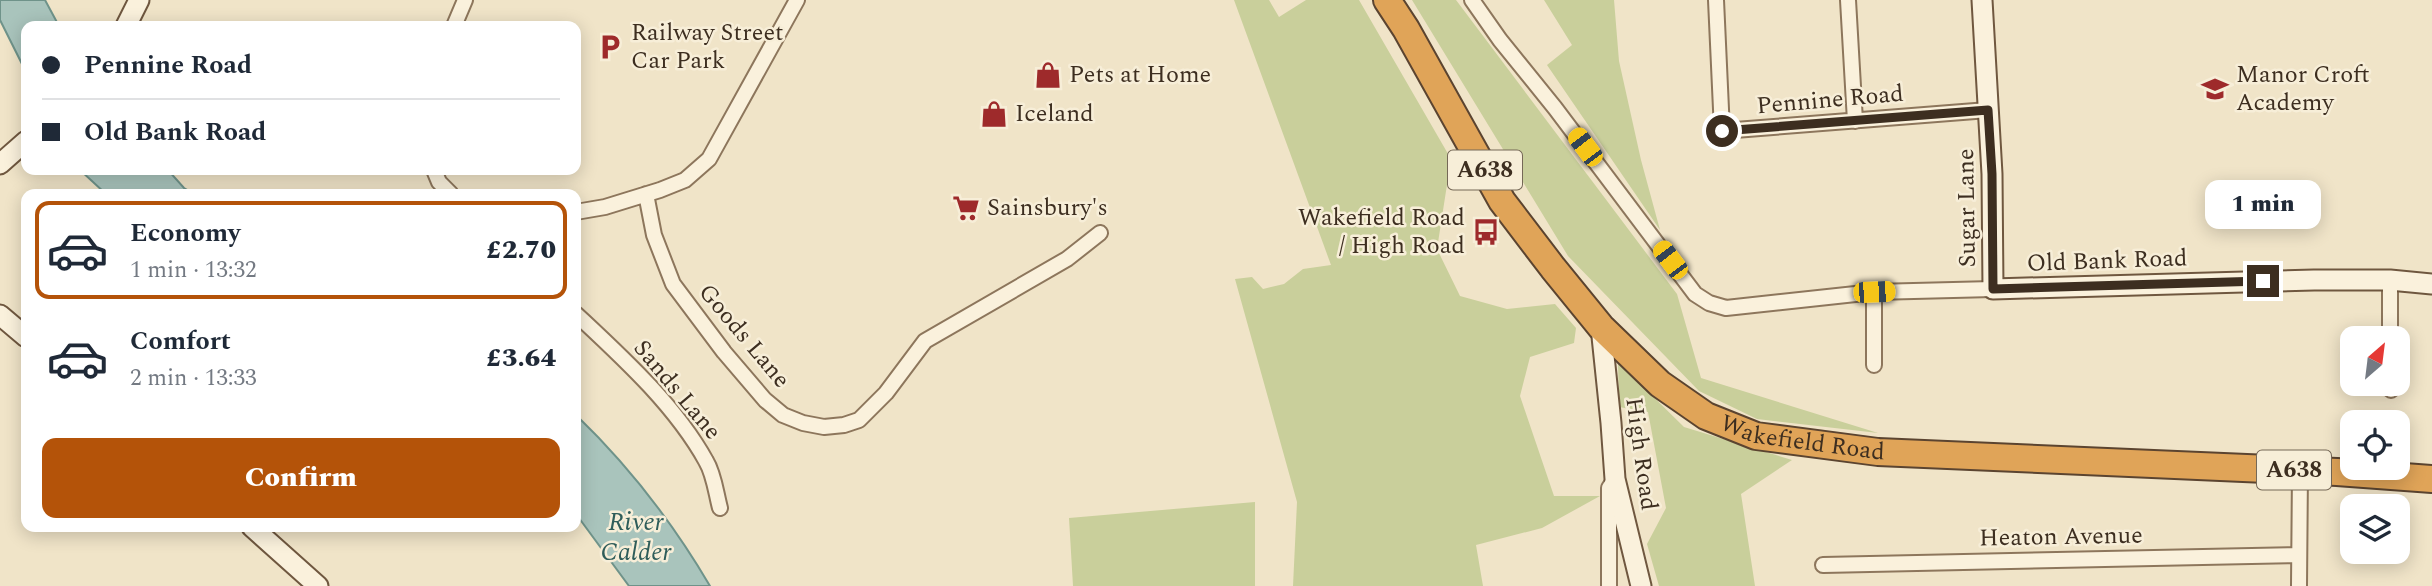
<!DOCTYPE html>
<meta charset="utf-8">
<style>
body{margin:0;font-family:Spectral,serif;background:#f6f6f7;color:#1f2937;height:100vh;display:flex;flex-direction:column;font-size:26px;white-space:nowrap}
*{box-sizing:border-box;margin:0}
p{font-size:23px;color:#747a83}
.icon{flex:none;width:38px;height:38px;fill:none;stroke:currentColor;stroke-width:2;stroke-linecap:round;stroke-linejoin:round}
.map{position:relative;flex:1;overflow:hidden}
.side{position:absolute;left:21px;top:189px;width:560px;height:343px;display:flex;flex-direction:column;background:#fff;border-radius:14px;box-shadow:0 4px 18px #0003}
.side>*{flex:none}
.guide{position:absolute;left:21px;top:21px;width:560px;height:154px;border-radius:14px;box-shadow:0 4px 18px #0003;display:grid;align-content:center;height:154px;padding:0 21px;background:#fff}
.needle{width:46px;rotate:28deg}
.buttons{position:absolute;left:2340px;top:326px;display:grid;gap:14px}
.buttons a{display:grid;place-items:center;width:70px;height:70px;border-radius:14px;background:#fff;box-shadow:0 4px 18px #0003;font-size:35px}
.end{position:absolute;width:32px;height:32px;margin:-16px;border:9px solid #3d2e20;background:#fff;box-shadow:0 0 0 4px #fff}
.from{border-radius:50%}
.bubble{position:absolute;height:49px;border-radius:14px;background:#fff;box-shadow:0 4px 18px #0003;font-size:23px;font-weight:800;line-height:49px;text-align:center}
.car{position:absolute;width:21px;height:42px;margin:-21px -10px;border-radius:9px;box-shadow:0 0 5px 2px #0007;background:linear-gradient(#f5c518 24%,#345 0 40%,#f5c518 0 76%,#345 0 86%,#f5c518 0)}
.guide b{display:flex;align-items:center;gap:24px;height:66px;font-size:26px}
.guide b+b{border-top:2px solid #e0e1e3}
.guide i{width:18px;height:18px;background:#1f2937}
ul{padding:12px 0 0;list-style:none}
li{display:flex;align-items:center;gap:21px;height:98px;margin:0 14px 10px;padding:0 7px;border:4px solid transparent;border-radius:14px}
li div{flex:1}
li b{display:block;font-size:26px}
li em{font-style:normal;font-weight:800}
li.current{border-color:#b45309}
li>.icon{width:63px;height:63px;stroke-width:1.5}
.button{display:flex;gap:14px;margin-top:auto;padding:14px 21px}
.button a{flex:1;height:80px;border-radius:14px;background:#b45309;color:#fff;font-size:28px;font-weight:800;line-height:80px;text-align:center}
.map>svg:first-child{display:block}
</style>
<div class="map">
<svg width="2432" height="586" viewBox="0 0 2432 586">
<rect width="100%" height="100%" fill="#f0e4c8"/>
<path fill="#c9cf9b" d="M1234 0H1269L1279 17 1306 0H1359L1451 159 1437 249 1460 296 1507 309 1555 304 1576 328 1574 343 1530 357 1520 396 1554 496H1600L1542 528 1476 545 1483 586H1293L1297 502 1235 279 1252 277 1263 289 1284 284 1303 269 1331 265Z
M1412 0H1456L1677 294 1701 378 1878 433 1757 419 1699 391 1568 256Z
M1544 0H1614L1619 61 1641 160 1660 230 1547 65 1572 45Z
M1618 362 1684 427 1792 460 1741 494 1755 586H1659L1647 544 1666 508 1648 412 1619 407Z
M1255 502V586H1073L1069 518Z"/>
<path fill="#a9c4bc" stroke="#6f938a" stroke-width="2" d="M0 0H45L59 26H26V72L0 20Z
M80 170H168L184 188 194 194H106Z
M576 415C629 466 673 523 710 586H629L576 514Z"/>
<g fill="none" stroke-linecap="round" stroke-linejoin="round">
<defs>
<path id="street" d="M1472 0 1500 40 1555 108 1695 294 1709 303 1726 308 1874 292 1993 289
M1716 0 1722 131 1988 110
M1848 0 1855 121
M454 26 465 0
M434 170 439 182 451 194
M646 194 654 235 673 284 724 352 765 400 783 415 803 423 824 427 844 425 859 420 886 393 925 341 1067 259 1100 233
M576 212 605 207 660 190 685 180 709 159 797 0
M2390 280V338
M576 314C622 357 675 405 706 461 714 474 716 493 720 508
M1874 365V292
M2391 383V390
M1823 565 2299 555
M1609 586V488L1615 479
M2299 586 2300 471"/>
<path id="secondary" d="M1982 0 1992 174 1993 289 2314 280H2390L2432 284
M126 26 139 0
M0 164 26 141
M0 315 26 337
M1601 327 1611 423 1615 479 1641 586
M252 527 318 586"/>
<g id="highway">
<path id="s1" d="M1387 0 1406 29 1502 201 1553 268 1601 327 1660 384 1706 416 1756 436 1878 452 2337 472 2432 479"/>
</g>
</defs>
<use href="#street" stroke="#8d765c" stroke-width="18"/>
<use href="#secondary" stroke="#6f573f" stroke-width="23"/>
<use href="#highway" stroke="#5b4430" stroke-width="30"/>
<use href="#street" stroke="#faf1dc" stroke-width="14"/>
<use href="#secondary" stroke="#faf1dc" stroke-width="19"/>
<use href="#highway" stroke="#e0a458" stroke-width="26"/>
</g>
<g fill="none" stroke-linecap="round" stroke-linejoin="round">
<path stroke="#3d2e20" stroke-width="9" d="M1722 131 1988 110 1992 174 1993 289 2263 281"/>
</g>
<defs>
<symbol id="parking-bare" viewBox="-9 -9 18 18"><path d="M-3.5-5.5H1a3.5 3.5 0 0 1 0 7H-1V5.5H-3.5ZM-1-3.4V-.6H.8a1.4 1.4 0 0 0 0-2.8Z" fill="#9e2a2b" stroke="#f7eed8" stroke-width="2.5" paint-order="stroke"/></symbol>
<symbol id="shop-bare" viewBox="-9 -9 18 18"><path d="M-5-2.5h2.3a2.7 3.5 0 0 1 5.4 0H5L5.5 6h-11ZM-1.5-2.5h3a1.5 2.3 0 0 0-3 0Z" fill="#9e2a2b" stroke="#f7eed8" stroke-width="2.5" paint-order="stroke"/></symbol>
<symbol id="school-bare" viewBox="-9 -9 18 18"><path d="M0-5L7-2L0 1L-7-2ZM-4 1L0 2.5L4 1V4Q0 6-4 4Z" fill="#9e2a2b" stroke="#f7eed8" stroke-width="2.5" paint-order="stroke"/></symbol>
<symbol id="supermarket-bare" viewBox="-9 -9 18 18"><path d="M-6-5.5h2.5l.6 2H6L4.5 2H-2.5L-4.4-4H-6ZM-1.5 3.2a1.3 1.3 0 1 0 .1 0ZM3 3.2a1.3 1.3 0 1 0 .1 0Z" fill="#9e2a2b" stroke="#f7eed8" stroke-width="2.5" paint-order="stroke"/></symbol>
<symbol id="bus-bare" viewBox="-9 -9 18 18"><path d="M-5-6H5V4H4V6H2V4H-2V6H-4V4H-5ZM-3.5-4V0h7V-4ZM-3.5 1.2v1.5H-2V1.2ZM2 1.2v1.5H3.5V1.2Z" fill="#9e2a2b" stroke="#f7eed8" stroke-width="2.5" paint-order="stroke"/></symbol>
</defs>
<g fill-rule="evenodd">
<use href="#parking-bare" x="591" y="28" width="38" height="38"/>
<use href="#shop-bare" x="1029" y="56" width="38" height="38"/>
<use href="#school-bare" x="2196" y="70" width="38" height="38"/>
<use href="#shop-bare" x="975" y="95" width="38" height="38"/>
<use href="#supermarket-bare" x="947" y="189" width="38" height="38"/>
<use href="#bus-bare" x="1467" y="213" width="38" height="38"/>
</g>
<g text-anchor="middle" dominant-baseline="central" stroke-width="5" stroke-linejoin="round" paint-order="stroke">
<g fill="#f7eed8" stroke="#756857" stroke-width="2">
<rect x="1448" y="150.5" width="74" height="39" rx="5"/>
<rect x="2257" y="450.5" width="74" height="39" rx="5"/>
</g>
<g font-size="23" font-weight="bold" fill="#3d2e20">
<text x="1485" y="170">A638</text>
<text x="2294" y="470">A638</text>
</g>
<g font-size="24" fill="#3d2e20" stroke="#f7eed8" text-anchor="start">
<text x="631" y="33">Railway Street<tspan x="631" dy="28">Car Park</tspan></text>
<text x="1069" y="75">Pets at Home</text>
<text x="2236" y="75">Manor Croft<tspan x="2236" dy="28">Academy</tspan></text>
<text x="1015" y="114">Iceland</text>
<text x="987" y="208">Sainsbury's</text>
<text x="1465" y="218" text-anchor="end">Wakefield Road<tspan x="1465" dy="28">/ High Road</tspan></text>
</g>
<g font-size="24" fill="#3d2e20" stroke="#f7eed8">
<text transform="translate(1830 100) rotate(-5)">Pennine Road</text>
<text transform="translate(1967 208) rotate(-91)">Sugar Lane</text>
<text transform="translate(2107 261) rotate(-2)">Old Bank Road</text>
<text transform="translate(744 336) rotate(50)">Goods Lane</text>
<text transform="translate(677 390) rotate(50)">Sands Lane</text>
<text stroke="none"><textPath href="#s1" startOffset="630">Wakefield Road</textPath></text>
<text transform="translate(1641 454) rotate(82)">High Road</text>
<text transform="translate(2061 537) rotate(-1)">Heaton Avenue</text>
</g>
<g font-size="26" font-style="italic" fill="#2f5d5a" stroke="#f7eed8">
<text x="636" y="522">River<tspan x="636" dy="30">Calder</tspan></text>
</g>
</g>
</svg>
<div class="buttons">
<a><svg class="needle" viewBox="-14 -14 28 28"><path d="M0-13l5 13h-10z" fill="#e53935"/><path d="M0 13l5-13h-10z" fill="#747a83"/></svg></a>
<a><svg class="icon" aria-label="locate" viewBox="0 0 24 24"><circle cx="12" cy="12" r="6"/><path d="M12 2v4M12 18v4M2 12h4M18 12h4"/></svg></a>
<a><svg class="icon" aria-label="layers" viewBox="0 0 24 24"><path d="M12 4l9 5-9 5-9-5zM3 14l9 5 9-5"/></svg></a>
</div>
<i class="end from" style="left:1722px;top:131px"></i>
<i class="end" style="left:2263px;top:281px"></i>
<div class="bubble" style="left:2205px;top:180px;width:116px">1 min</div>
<i class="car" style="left:1585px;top:147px;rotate:323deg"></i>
<i class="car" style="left:1670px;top:260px;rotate:323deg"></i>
<i class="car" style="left:1874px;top:292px;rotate:88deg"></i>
<div class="guide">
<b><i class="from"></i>Pennine Road</b>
<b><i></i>Old Bank Road</b>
</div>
<section class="side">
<ul>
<li class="current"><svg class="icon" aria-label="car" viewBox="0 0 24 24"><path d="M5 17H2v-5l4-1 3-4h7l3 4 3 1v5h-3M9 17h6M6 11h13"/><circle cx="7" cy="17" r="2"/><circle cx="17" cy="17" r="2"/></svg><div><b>Economy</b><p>1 min · 13:32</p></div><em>£2.70</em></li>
<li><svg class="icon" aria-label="car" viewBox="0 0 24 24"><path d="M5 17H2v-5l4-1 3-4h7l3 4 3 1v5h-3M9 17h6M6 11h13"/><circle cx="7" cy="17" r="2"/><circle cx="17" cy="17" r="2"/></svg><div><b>Comfort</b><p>2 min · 13:33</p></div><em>£3.64</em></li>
</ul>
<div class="button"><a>Confirm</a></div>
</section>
</div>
